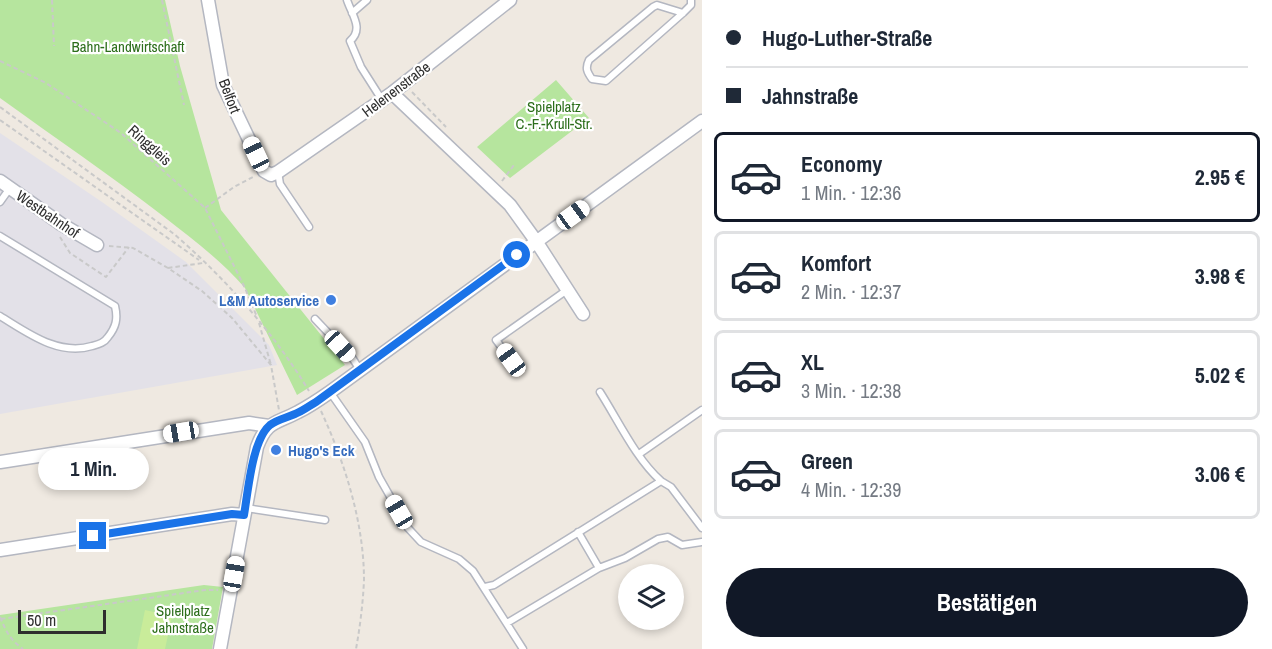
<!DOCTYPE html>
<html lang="de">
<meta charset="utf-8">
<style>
body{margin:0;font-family:"Archivo Narrow",sans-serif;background:#f6f6f7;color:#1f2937;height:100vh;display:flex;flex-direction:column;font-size:22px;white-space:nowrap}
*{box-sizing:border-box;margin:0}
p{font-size:20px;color:#747a83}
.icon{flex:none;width:33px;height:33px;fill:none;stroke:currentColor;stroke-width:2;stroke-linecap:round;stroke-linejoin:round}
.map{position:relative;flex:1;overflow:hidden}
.details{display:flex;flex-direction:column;background:#fff;width:570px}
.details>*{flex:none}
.banner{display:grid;align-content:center;height:132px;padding:0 24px;background:#fff}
.tools{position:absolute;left:618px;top:564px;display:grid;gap:12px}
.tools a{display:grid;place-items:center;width:66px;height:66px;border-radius:50%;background:#fff;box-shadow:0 3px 9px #0003;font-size:30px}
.scale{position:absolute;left:18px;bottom:15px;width:88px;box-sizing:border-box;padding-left:6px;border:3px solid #2e2e2e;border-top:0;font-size:16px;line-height:21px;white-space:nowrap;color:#2e2e2e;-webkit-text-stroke:4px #fff;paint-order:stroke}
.end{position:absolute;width:27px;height:27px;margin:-14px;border:8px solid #1a73e8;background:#fff;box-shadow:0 0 0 3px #fff}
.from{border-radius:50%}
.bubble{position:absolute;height:42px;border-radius:21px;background:#fff;box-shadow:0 3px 9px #0003;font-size:20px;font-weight:700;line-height:42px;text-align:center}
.car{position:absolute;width:18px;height:36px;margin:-18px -9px;border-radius:8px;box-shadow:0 0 4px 2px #0007;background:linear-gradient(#fff 24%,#345 0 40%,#fff 0 76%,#345 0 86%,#fff 0)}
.banner b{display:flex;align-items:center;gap:21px;height:57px;font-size:22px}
.banner b+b{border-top:2px solid #e0e1e3}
.banner i{width:15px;height:15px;background:#1f2937}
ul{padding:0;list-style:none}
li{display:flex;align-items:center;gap:18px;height:90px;margin:0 12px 9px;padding:0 12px;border:3px solid #e0e1e3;border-radius:9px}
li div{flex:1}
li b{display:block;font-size:22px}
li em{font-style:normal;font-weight:700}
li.on{border-color:#111827}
li>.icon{width:54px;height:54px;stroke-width:1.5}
.button{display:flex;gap:12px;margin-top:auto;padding:12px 24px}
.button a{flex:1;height:69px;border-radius:36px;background:#111827;color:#fff;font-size:24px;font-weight:700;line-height:69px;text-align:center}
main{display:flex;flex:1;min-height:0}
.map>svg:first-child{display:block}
</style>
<main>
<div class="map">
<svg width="702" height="649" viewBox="0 0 702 649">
<rect width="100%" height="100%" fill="#efe9e1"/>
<path fill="#e3e1e8" d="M0 133 102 202 186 262 269 345 277 365 0 414Z"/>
<path fill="#b6e59e" d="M0 0H165L180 66 221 210 345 365 297 395 245 288C221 260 192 239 163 216 110 175 54 137 0 98Z
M556 80 589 118 510 178 477 147Z
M204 585 223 587 212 649H0V615Z"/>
<path fill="#c9ec9a" d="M145 610 172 616 165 649H137Z"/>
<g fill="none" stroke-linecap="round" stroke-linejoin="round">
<defs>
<path id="service" d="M347 0C352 15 364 29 350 41L361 67 382 100
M352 13 367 0
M683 13 657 5 653 7 589 60C585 68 587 72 592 79L606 81 683 13 691 5V0
M278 172 280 184 309 227
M0 202 10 188
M0 236 115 306C118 319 116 327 108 337 104 343 99 344 92 346 58 356 28 333 0 316
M315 319 353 359 360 370
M511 360 496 340 567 290
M330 392 365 442 379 477 408 528 421 542 459 559 473 571 523 649
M600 392C618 420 636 459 661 481
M639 454 702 410
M246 508 325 520
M599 568 625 558 658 539 668 537 682 545 702 542
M485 587 494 585 661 481 671 487 702 528
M507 623 599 568 578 532"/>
<path id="minor" d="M208 0 223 85 264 171 271 175 278 172 392 93 510 0
M392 93 510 205 536 241 583 314
M0 181 61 224 97 245
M0 462 249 423 269 426
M0 550 232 514 244 515
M220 649 257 447C267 420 276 424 298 412 310 406 320 399 330 392L702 121"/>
</defs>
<use href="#service" stroke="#b4b7c1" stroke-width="9"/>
<use href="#minor" stroke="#b4b7c1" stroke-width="15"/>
<path stroke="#c9c9c9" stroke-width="2" stroke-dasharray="4.5 3" stroke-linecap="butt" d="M52 0 54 46
M162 0 184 105
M0 61 46 83 121 133 205 208 245 288 257 317
M412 92 446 127
M0 107 174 234C225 278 274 333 309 391
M0 120 199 260
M502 181 514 165
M205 208 234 187 253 177
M60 237 70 253 106 277 129 247
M109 246 133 248 168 268 202 291 232 318 271 365 279 410
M168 268 203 263
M259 323 271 365
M321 411C345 463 364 523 364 580 363 603 360 627 356 649
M0 617C6 631 10 640 23 649
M1 619 205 590H218"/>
<use href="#service" stroke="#fff" stroke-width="6"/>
<use href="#minor" stroke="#fff" stroke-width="12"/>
</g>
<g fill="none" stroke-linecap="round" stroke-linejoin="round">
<path stroke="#1a73e8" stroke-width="8" d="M93 536 232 514 244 515C248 492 252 440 270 425 278 419 286 418 295 414 303 411 309 406 316 402L517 255"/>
</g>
<g fill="#3f7fe0" stroke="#fff" stroke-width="2">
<circle cx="331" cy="300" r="6"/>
<circle cx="276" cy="450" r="6"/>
</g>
<g text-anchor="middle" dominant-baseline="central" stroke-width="4.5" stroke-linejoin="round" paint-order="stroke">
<g font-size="15" fill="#2c6e1b" stroke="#fff">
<text x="128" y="46">Bahn-Landwirtschaft</text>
<text x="554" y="106">Spielplatz<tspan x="554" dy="17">C.-F.-Krull-Str.</tspan></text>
<text x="183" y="610">Spielplatz<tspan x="183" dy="17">Jahnstraße</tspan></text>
</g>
<g font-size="15" fill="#2e2e2e" stroke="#fff">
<text transform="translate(396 89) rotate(-37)">Helenenstraße</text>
<text transform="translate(230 96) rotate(69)">Belfort</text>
<text transform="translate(150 145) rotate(42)">Ringgleis</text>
<text transform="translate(48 214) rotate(34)">Westbahnhof</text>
</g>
<g font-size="15" font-weight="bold" fill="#366cbe" stroke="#fff" text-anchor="end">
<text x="319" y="300">L&amp;M Autoservice</text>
<text x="288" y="450" text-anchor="start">Hugo's Eck</text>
</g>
</g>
</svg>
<div class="tools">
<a><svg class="icon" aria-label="layers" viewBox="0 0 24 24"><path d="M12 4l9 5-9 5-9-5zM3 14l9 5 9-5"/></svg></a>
</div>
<div class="scale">50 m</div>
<i class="end from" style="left:517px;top:255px"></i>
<i class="end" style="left:93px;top:536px"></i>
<div class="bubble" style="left:38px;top:448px;width:111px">1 Min.</div>
<i class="car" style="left:256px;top:154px;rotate:335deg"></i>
<i class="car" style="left:573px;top:215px;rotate:54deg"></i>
<i class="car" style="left:340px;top:346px;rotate:137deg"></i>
<i class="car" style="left:511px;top:360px;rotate:324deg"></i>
<i class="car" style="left:181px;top:432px;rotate:261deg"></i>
<i class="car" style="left:399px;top:512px;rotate:330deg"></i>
<i class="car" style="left:234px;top:574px;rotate:10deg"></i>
</div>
<section class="details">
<div class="banner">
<b><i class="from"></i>Hugo-Luther-Straße</b>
<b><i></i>Jahnstraße</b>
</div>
<ul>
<li class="on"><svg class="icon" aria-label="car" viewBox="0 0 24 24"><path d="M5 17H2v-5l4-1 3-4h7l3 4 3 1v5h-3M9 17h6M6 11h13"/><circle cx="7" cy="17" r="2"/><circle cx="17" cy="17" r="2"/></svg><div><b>Economy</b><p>1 Min. · 12:36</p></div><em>2.95 €</em></li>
<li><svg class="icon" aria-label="car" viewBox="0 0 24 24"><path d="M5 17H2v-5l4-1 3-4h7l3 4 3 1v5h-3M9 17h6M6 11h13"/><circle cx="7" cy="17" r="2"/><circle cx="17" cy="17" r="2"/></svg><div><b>Komfort</b><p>2 Min. · 12:37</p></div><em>3.98 €</em></li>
<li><svg class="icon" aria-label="car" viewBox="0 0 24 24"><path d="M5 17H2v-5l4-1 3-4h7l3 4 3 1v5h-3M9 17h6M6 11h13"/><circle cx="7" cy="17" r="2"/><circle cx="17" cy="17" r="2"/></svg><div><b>XL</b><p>3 Min. · 12:38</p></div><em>5.02 €</em></li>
<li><svg class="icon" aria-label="car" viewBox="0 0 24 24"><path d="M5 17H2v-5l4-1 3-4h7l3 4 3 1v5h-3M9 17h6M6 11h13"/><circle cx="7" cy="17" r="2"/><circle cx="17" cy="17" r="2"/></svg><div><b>Green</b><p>4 Min. · 12:39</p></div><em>3.06 €</em></li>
</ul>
<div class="button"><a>Bestätigen</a></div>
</section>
</main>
